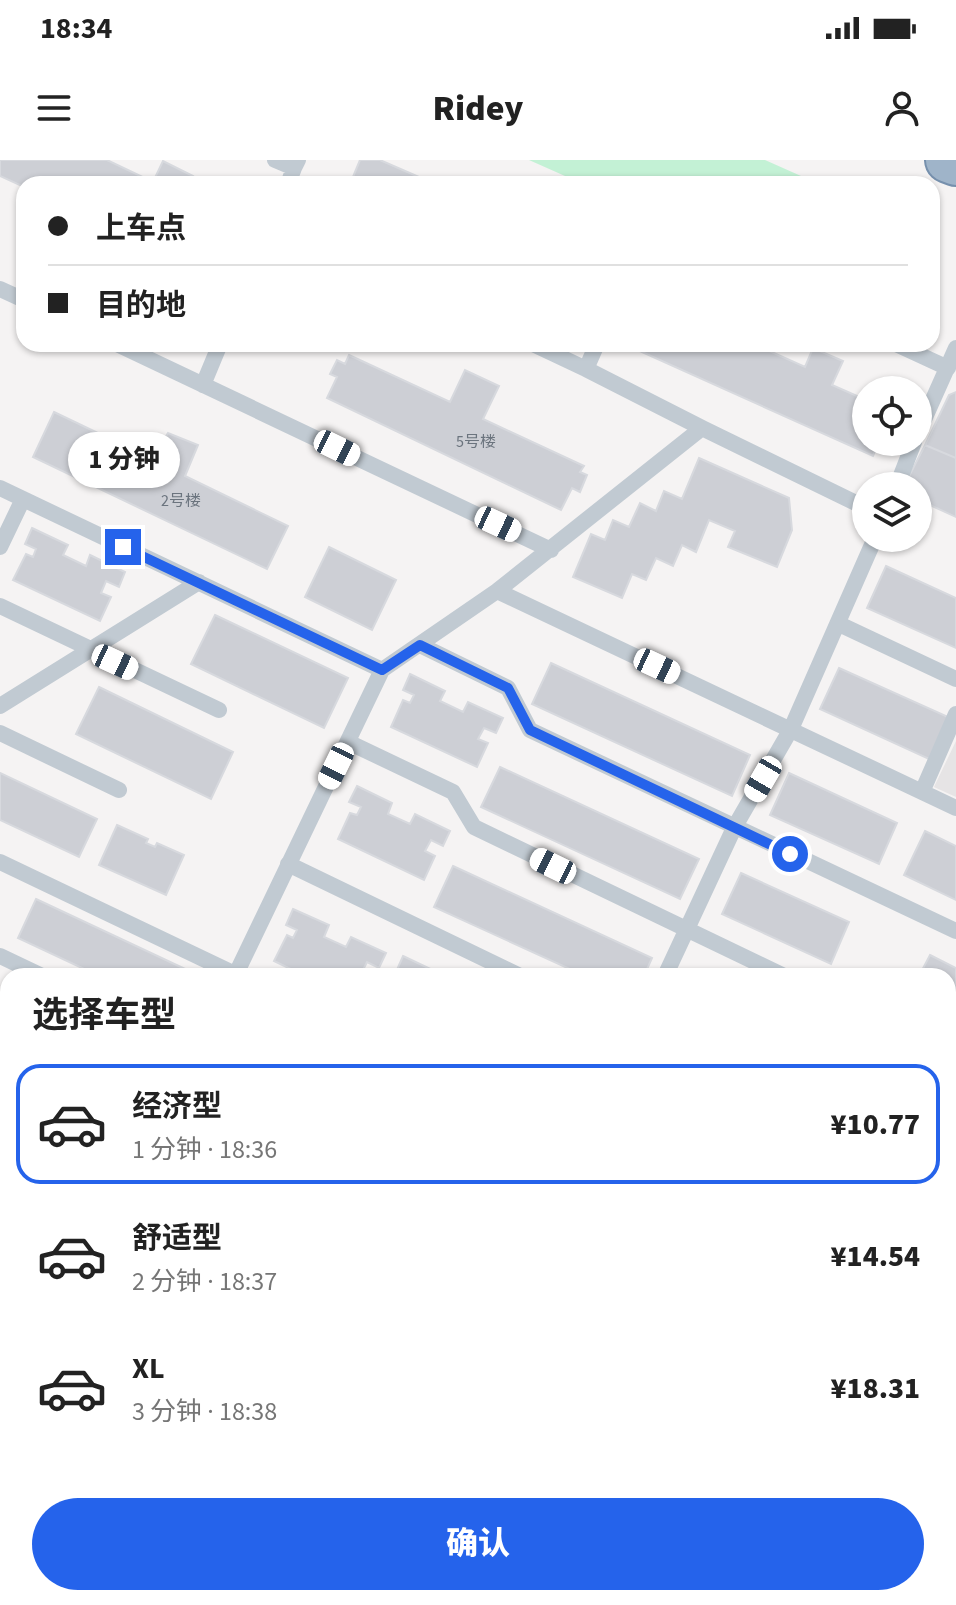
<!DOCTYPE html>
<html lang="zh">
<meta charset="utf-8">
<style>
body{margin:0;font-family:"Source Sans 3","Noto Sans SC",sans-serif;background:#f6f6f6;color:#222;height:100vh;display:flex;flex-direction:column;font-size:30px;white-space:nowrap}
*{box-sizing:border-box;margin:0}
p{font-size:26px;color:#767676}
.icon{flex:none;width:44px;height:44px;fill:none;stroke:currentColor;stroke-width:2;stroke-linecap:round;stroke-linejoin:round}
.map{position:relative;flex:1;overflow:hidden}
.details{position:absolute;left:0px;top:808px;width:956px;height:638px;display:flex;flex-direction:column;background:#fff;border-radius:24px 24px 0 0;box-shadow:0 2px 6px #0004}
.details>*{flex:none}
.hud{position:absolute;left:16px;top:16px;width:924px;height:176px;border-radius:24px;box-shadow:0 2px 6px #0004;display:grid;align-content:center;height:176px;padding:0 32px;background:#fff}
.buttons{position:absolute;left:852px;top:216px;display:grid;gap:16px}
.buttons a{display:grid;place-items:center;width:80px;height:80px;border-radius:50%;background:#fff;box-shadow:0 2px 6px #0004;font-size:40px}
.end{position:absolute;width:36px;height:36px;margin:-18px;border:10px solid #2563eb;background:#fff;box-shadow:0 0 0 4px #fff}
.from{border-radius:50%}
.bubble{position:absolute;height:56px;border-radius:28px;background:#fff;box-shadow:0 2px 6px #0004;font-size:26px;font-weight:800;line-height:56px;text-align:center}
.car{position:absolute;width:24px;height:48px;margin:-24px -12px;border-radius:10px;box-shadow:0 0 6px 2px #0007;background:linear-gradient(#fff 24%,#345 0 40%,#fff 0 76%,#345 0 86%,#fff 0)}
.hud b{display:flex;align-items:center;gap:28px;height:76px;font-size:30px}
.hud b+b{border-top:2px solid #e0e0e0}
.hud i{width:20px;height:20px;background:#222}
ul{padding:0;list-style:none}
li{display:flex;align-items:center;gap:24px;height:120px;margin:0 16px 12px;padding:0 16px;border:4px solid transparent;border-radius:24px}
li div{flex:1}
li b{display:block;font-size:30px}
li em{font-style:normal;font-weight:800}
li.on{border-color:#2563eb}
li>.icon{width:72px;height:72px;stroke-width:1.5}
h2{padding:0 32px;font-size:36px;line-height:96px}
.primary-button{display:flex;gap:16px;margin-top:auto;padding:16px 32px}
.primary-button a{flex:1;height:92px;border-radius:48px;background:#2563eb;color:#fff;font-size:32px;font-weight:800;line-height:92px;text-align:center}
.status{display:flex;justify-content:space-between;align-items:center;height:56px;padding:0 40px;background:#fff;direction:ltr}
.status svg{height:22px;fill:currentColor}
header{display:flex;justify-content:space-between;align-items:center;height:104px;padding:0 32px;background:#fff;font-size:36px;font-weight:800}
.map>svg:first-child{display:block}
</style>
<div class="status"><b>18:34</b><svg viewBox="0 0 49 12"><path d="M0 12V9h3v3zM5 12V6h3v6zM10 12V3h3v9zM15 12V0h3v12zM26 1h20v11H26zM47 4h2v5h-2z"/></svg></div>
<header><svg class="icon" aria-label="menu" viewBox="0 0 24 24"><path d="M4 6h16M4 12h16M4 18h16"/></svg>Ridey<svg class="icon" aria-label="person" viewBox="0 0 24 24"><circle cx="12" cy="8" r="4"/><path d="M4 21q1-7 8-7t8 7"/></svg></header>
<div class="map">
<svg width="956" height="1445" viewBox="0 0 956 1445">
<rect width="100%" height="100%" fill="#f5f3f3"/>
<path fill="#fdf9ef" d="M16 1438H154L153 1441 163 1445H13Z"/>
<path fill="#e6e4e5" d="M956 581V637L934 627Z
M948 1019 956 1022V1238L948 1252Z
M956 1360V1445H921L924 1438H948V1377Z"/>
<path fill="#c3f1d5" d="M529 0H765L819 24H583Z
M948 1125 956 1129V1166L948 1184Z"/>
<path fill="#cdcfd5" stroke="#d7d9de" stroke-width="2" d="M0 0H107L153 22 163 1 193 16 189 24H24V27L0 16Z
M360 0H380L435 24H350Z
M635 184H754L805 207 813 188 843 201 832 225 866 240V282H879L873 296 633 188Z
M349 195 450 242 465 210 499 226 483 259 584 306 580 312 587 315 580 332 572 328 561 350 327 238 337 217 330 214 337 200 345 204Z
M956 232V298L925 285 949 235Z
M54 252 152 299 168 273 198 285 185 316 288 366 267 409 33 297Z
M925 285 956 298V357L919 340 922 334 918 332V326H904Z
M699 298 789 338 792 370 777 407 728 387 735 371 709 360 696 392 682 385 673 406 656 398 646 420 632 414 622 438 573 417 591 374 605 380 613 360 629 367 640 343 656 351 664 331 682 339Z
M32 368 68 385 63 395 86 406 90 395 125 412 119 427 106 421 101 433 111 437 100 461 13 420 26 394 33 397 36 389 25 384Z
M329 387 396 420 372 470 305 437Z
M886 406 956 438V488L867 448Z
M215 455 348 518 324 568 191 504Z
M551 503 750 595 732 636 532 544Z
M839 508 948 557 929 599 820 549Z
M410 514 445 531 440 541 463 552 468 542 503 558 496 573 484 568 478 579 488 583 477 607 391 567 403 540 410 543 414 535 403 530Z
M99 527 233 592 211 639 76 574Z
M500 607 699 699 680 739 481 647Z
M0 613 97 659 79 697 0 660Z
M789 613 897 663 879 704 770 655Z
M357 626 392 643 388 654 410 664 415 654 450 671 443 686 431 680 425 691 435 696 424 720 338 679 350 653 357 655 361 647 349 642Z
M117 665 148 679 146 683 155 687 157 683 184 695 166 735 99 705Z
M925 671 956 686V740L904 715Z
M453 706 652 798 644 816H585L434 747Z
M741 713 849 762 831 804 722 754Z
M36 739 200 816H99L18 778Z
M293 749 329 765 324 777 346 787 351 777 386 793 379 808 367 802 361 814 366 816H305L274 801 287 775 293 778 297 770 286 765Z
M930 795 956 808V861L948 857V816H919Z
M403 796 439 813 438 816H405L396 812Z
M0 849 8 853V901L0 898Z
M948 928 956 932V997L948 993Z
M0 968 8 972V1020L0 1016Z
M954 1047 956 1048V1082L952 1080 950 1084 948 1053 950 1054Z
M0 1072 8 1076V1224L2 1235Z
M463 1438H553L568 1445H460Z
M672 1438H776L791 1445H687Z"/>
<g fill="none" stroke-linecap="round" stroke-linejoin="round">
<defs>
<path id="trunk" d="M948 0 956 3"/>
</defs>
<use href="#trunk" stroke="#7690ad" stroke-width="48"/>
<path stroke="#c1cad2" stroke-width="16" d="M275 0 294 8 298 0
M288 24 294 8
M0 129 24 140
M117 184 551 390
M533 184 586 209 597 184
M896 184 948 208
M586 209 702 268
M203 225 220 184
M918 273 956 188
M897 326 914 282
M0 328 382 510 235 816
M0 387 23 339
M497 431 702 268 866 348
M0 446 219 550
M839 464 956 519
M420 485 508 528 530 570 956 771
M382 510 497 431 956 648
M0 546 199 422
M0 573 119 630
M348 582 453 632 474 667 784 816
M922 632 956 554
M0 702 239 816
M288 704 520 816
M0 796 42 816
M665 816 734 668 791 569 875 378
M948 893 956 897
M0 923 8 927
M606 1438 621 1445
M261 1445 264 1438
M378 1445 382 1438
M648 1445 651 1438"/>
<path stroke="#c1cad2" stroke-width="38" d="M0 1289 8 1293
M948 1312 956 1296
M310 1438 324 1445
M892 1445 895 1438"/>
<use href="#trunk" stroke="#9fb4c9" stroke-width="44"/>
</g>
<g fill="none" stroke-linecap="round" stroke-linejoin="round">
<path stroke="#2563eb" stroke-width="10" d="M123 387 382 510 420 485 508 528 530 570 790 694"/>
</g>
<g text-anchor="middle" dominant-baseline="central" stroke-width="6" stroke-linejoin="round" paint-order="stroke">
<g font-size="16" fill="#6b747e">
<text x="476" y="282">5号楼</text>
<text x="181" y="341">2号楼</text>
</g>
</g>
</svg>
<div class="buttons">
<a><svg class="icon" aria-label="locate" viewBox="0 0 24 24"><circle cx="12" cy="12" r="6"/><path d="M12 2v4M12 18v4M2 12h4M18 12h4"/></svg></a>
<a><svg class="icon" aria-label="layers" viewBox="0 0 24 24"><path d="M12 4l9 5-9 5-9-5zM3 14l9 5 9-5"/></svg></a>
</div>
<i class="end from" style="left:790px;top:694px"></i>
<i class="end" style="left:123px;top:387px"></i>
<div class="bubble" style="left:68px;top:272px;width:112px">1 分钟</div>
<i class="car" style="left:337px;top:288px;rotate:116deg"></i>
<i class="car" style="left:498px;top:364px;rotate:115deg"></i>
<i class="car" style="left:115px;top:502px;rotate:115deg"></i>
<i class="car" style="left:657px;top:506px;rotate:115deg"></i>
<i class="car" style="left:336px;top:606px;rotate:206deg"></i>
<i class="car" style="left:763px;top:619px;rotate:210deg"></i>
<i class="car" style="left:553px;top:706px;rotate:296deg"></i>
<div class="hud">
<b><i class="from"></i>上车点</b>
<b><i></i>目的地</b>
</div>
<section class="details">
<h2>选择车型</h2>
<ul>
<li class="on"><svg class="icon" aria-label="car" viewBox="0 0 24 24"><path d="M5 17H2v-5l4-1 3-4h7l3 4 3 1v5h-3M9 17h6M6 11h13"/><circle cx="7" cy="17" r="2"/><circle cx="17" cy="17" r="2"/></svg><div><b>经济型</b><p>1 分钟 · 18:36</p></div><em>¥10.77</em></li>
<li><svg class="icon" aria-label="car" viewBox="0 0 24 24"><path d="M5 17H2v-5l4-1 3-4h7l3 4 3 1v5h-3M9 17h6M6 11h13"/><circle cx="7" cy="17" r="2"/><circle cx="17" cy="17" r="2"/></svg><div><b>舒适型</b><p>2 分钟 · 18:37</p></div><em>¥14.54</em></li>
<li><svg class="icon" aria-label="car" viewBox="0 0 24 24"><path d="M5 17H2v-5l4-1 3-4h7l3 4 3 1v5h-3M9 17h6M6 11h13"/><circle cx="7" cy="17" r="2"/><circle cx="17" cy="17" r="2"/></svg><div><b>XL</b><p>3 分钟 · 18:38</p></div><em>¥18.31</em></li>
</ul>
<div class="primary-button"><a>确认</a></div>
</section>
</div>
